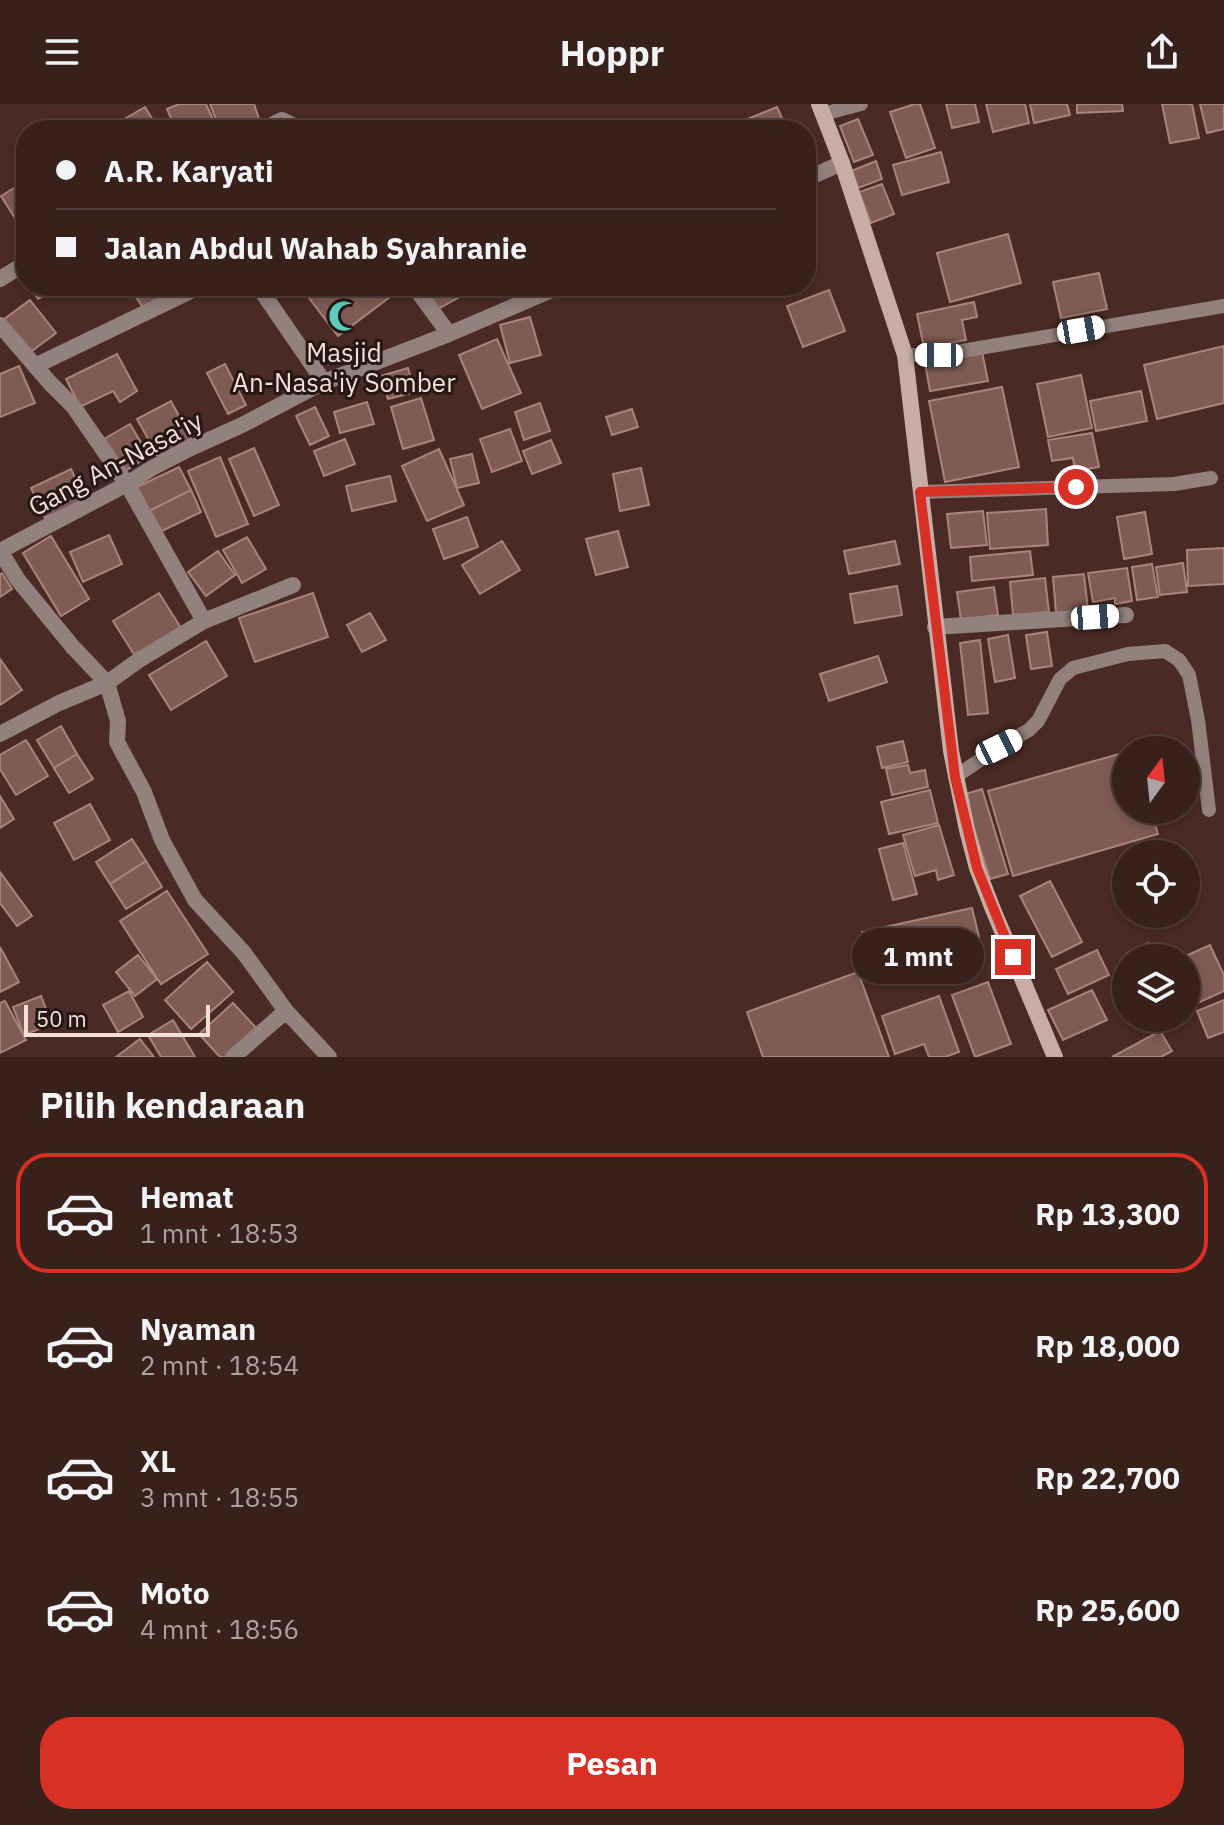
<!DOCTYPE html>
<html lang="id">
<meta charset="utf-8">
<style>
body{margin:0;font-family:"IBM Plex Sans",sans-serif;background:#432d28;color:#f1f3f6;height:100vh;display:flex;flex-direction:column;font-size:30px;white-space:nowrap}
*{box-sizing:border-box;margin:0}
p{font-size:26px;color:#aba3a3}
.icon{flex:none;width:44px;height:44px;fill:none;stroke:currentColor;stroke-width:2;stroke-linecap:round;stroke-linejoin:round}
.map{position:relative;height:953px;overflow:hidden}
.panel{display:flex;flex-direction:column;background:#38201b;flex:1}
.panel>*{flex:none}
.hud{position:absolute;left:16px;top:16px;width:800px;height:176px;border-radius:32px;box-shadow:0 4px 12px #0003,0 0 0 2px #523e3a;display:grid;align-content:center;height:176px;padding:0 40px;background:#38201b}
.needle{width:52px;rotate:15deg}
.controls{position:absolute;left:1112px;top:632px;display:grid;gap:16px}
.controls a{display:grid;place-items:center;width:88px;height:88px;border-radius:50%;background:#38201b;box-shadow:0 4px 12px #0003,0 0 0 2px #523e3a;font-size:40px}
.scale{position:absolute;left:24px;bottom:20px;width:186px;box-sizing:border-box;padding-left:8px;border:4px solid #f3ded9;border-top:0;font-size:22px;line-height:28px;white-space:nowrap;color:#f3ded9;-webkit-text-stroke:6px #261714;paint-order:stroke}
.end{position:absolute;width:36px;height:36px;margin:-18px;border:10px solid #d93025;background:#fff;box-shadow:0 0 0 4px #fff}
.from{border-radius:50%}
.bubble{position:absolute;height:56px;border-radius:28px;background:#38201b;box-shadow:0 4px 12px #0003,0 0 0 2px #523e3a;font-size:26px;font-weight:700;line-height:56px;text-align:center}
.car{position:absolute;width:24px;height:48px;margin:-24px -12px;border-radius:10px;box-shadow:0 0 6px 2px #0007;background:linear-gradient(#fff 24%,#345 0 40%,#fff 0 76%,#345 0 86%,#fff 0)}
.hud b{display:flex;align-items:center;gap:28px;height:76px;font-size:30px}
.hud b+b{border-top:2px solid #523e3a}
.hud i{width:20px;height:20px;background:#f1f3f6}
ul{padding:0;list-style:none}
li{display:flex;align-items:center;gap:24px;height:120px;margin:0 16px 12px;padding:0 24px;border:4px solid transparent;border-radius:32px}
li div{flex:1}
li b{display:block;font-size:30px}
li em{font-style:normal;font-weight:700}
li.active{border-color:#d93025}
li>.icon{width:72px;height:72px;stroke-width:1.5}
h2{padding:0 40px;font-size:36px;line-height:96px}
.button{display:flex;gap:16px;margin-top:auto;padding:16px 40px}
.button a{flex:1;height:92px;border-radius:32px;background:#d93025;color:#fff;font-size:32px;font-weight:700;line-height:92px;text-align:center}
header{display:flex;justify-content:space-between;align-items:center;height:104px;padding:0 40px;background:#38201b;font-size:36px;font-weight:700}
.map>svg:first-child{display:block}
</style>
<header><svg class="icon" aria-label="menu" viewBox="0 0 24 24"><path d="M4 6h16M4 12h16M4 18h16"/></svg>Hoppr<svg class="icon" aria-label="share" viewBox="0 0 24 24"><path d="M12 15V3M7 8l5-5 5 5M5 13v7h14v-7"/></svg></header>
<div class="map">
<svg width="1224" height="953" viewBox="0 0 1224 953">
<rect width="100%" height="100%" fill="#4a2a24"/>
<path fill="#7f5b54" stroke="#aa847b" stroke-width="2" d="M179 0H206L217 24 213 26H176L167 5Z
M210 0H254L259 15 230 26H220Z
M915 0H920L935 44 906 54 890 8Z
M946 0H975L979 18 952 24Z
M986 0H1025L1029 19 993 28Z
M1030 0H1067L1070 11 1034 19Z
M1077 0H1122L1123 7 1077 9Z
M1162 0H1192L1199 34 1170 39Z
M1200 0H1224V25L1207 29Z
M145 3 159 26H117L114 21Z
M777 3 787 26 723 25Z
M858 15 873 51 854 58 840 22Z
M941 48 949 78 902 91 893 61Z
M876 57 882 75 858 84 851 67Z
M26 77V125L23 127 1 92Z
M882 80 894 110 871 119 859 88Z
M1008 130 1021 179 950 198 937 149Z
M810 135 817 154 806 158V137Z
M1099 169 1107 205 1061 214 1053 178Z
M30 182H57L58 184 38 195Z
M129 182H167L172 190 145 207Z
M300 182H382L390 193 338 232Z
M425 182H478V183L438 205Z
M829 186 845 227 803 243 787 202Z
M30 196 56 229 29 249 3 216Z
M974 198 977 213 962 216 966 236 924 244 917 210Z
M530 213 541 251 510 259 500 221Z
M497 235 521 289 482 305 459 251Z
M1224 242V299L1157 315 1144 261Z
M982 248 988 277 930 287 925 259Z
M117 250 137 287 120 298 113 287 80 303 66 275Z
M225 260 246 301 228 310 207 269Z
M19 262 35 299 0 313V270Z
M408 264 415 288 388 295 381 272Z
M1081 271 1092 324 1048 333 1037 280Z
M1002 283 1019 363 945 378 929 297Z
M1141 287 1147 317 1096 327 1090 297Z
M421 294 434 336 403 345 391 303Z
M171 297 191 335 158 353 137 315Z
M367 298 374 320 340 329 334 308Z
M540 299 550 327 524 336 515 308Z
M315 303 329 332 310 341 296 312Z
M632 305 638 323 612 331 606 313Z
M130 320 149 352 123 368 104 335Z
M510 325 522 357 492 368 480 335Z
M1092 329 1099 363 1075 367 1073 354 1052 357 1048 336Z
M345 335 355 360 324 372 314 347Z
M551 336 561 359 532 370 523 347Z
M254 344 279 401 254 412 229 355Z
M439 345 464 401 427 417 402 362Z
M472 350 479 379 457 384 450 355Z
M220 353 248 420 216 433 188 367Z
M179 363 191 386 149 407 137 383Z
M641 364 649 401 620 407 613 370Z
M71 365 85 396 45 414 31 384Z
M390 372 396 397 352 407 346 382Z
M191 386 201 408 160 428 149 407Z
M1046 405 1048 441 990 445 987 409Z
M983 407 987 441 951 444 947 410Z
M1145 408 1152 450 1124 455 1117 413Z
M467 413 478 443 444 455 433 425Z
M618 427 628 463 596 471 586 435Z
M109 431 122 460 83 478 70 448Z
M51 432 89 495 61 512 23 449Z
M247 433 266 465 242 479 223 446Z
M502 437 520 466 480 490 462 461Z
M895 437 900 460 849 470 844 447Z
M1224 444V480L1188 482 1187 446Z
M218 447 235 471 206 492 188 468Z
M1030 447 1033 471 972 477 970 453Z
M1183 459 1187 488 1160 491 1156 463Z
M1152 460 1158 493 1137 496 1132 463Z
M1127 464 1132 497 1115 500V494L1093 498 1088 469Z
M2 469 12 485 0 493V470Z
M1084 470 1088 506 1056 509 1053 473Z
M1045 474 1049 508 1013 511 1010 478Z
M897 482 902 511 855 519 850 490Z
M994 483 998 511 961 516 957 488Z
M159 489 181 524 135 552 113 517Z
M313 489 328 533 255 558 239 514Z
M370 509 386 536 362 548 347 521Z
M1047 528 1052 562 1031 565 1026 531Z
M1008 531 1015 574 995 578 988 535Z
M980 536 988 609 968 611 960 539Z
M206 537 227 572 171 606 149 571Z
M878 552 887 578 829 597 820 570Z
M0 555 22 586 0 601Z
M61 622 77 650 54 664 37 636Z
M26 636 48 672 16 691 0 665V651Z
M903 637 908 658 882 664 877 643Z
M1126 648V706H1151L1158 730 1013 772 988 687Z
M77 650 93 675 69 689 54 664Z
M908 661 910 669 925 666 928 683 892 691 886 665Z
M982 685 1008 770 990 775 963 691Z
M930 686 938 719 889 730 881 698Z
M0 692 14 715 0 724Z
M90 700 110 736 74 756 54 719Z
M939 721 954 771 938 776 936 766 915 772 903 731Z
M132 735 146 757 110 780 96 758Z
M903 739 917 790 893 796 879 745Z
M146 757 162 783 126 805 110 780Z
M0 768 32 812 17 822 0 799Z
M1050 777 1082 838 1052 853 1020 792Z
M167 787 208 850 161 880 120 817Z
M972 804 980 837 870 861 862 828Z
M1148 839 1155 854H1129L1127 849Z
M1210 841 1224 871V887L1196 900 1186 878V854H1181Z
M0 843 19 878 0 888Z
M1097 846 1109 871 1068 890 1056 865Z
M138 851 157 875 135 892 116 868Z
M207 858 233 888 191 925 165 896Z
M858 868 889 953H763L747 908Z
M988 878 1011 940 975 953 952 891Z
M1092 886 1107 916 1063 936 1048 906Z
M129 887 143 913 118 928 103 901Z
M41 892 52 920 24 931 13 903Z
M939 892 959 948 945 953H929L924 940 895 950 882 912Z
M1224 896V928L1208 934 1197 907Z
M5 897 26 936 0 949V899Z
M233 899 259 927 230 953H220L199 930Z
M173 916 195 953H161L148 931Z
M1160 927 1172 947 1161 953H1112Z
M140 935 154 953H116Z"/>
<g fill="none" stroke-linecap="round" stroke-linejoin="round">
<path stroke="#92817d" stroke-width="14" d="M823 10 861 0
M905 251H939L1224 202
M920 388 1174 380 1211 374
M955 673 999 643 1029 626 1038 617 1060 575 1073 564 1128 550 1165 547 1179 556 1189 571 1198 616 1209 706"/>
<path stroke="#92817d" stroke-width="16" d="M262 26 282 16 296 23 299 26
M806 75 842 59
M0 175 26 159
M258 182 324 278
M414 182 449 230
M0 221 50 279 73 302 127 380 204 517 139 556 107 579 59 599 0 630
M35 262 201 182
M0 447 127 380 152 364 191 344 242 321 324 278 449 230 561 182
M0 447 18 476 72 542 107 579 118 617 117 638 144 688 162 736 195 796 244 849 286 907 329 953
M204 517 293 481
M935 523 1126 511
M233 953 286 907"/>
<path stroke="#c8aca6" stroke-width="16" d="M819 0 842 59 905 251 951 647 967 726 977 764 992 803 1055 953"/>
</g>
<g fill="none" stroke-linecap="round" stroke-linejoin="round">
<path stroke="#d93025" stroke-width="10" d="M1013 853 977 764 955 673 920 388 1076 383"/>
</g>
<defs>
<symbol id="mosque-bare" viewBox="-9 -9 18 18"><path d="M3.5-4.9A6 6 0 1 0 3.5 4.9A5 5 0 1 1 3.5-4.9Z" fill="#5acebc" stroke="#261714" stroke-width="2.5" paint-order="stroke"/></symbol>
</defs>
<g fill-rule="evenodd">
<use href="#mosque-bare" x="322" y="190" width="44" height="44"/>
</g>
<g text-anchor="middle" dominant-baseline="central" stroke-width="6" stroke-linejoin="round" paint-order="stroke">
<g font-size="26" fill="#f3ded9" stroke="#261714">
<text x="344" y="248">Masjid<tspan x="344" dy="30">An-Nasa'iy Somber</tspan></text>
</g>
<g font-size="26" fill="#f3ded9" stroke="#261714">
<text transform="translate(115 359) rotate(-28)">Gang An-Nasa'iy</text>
</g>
</g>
</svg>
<div class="controls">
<a><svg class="needle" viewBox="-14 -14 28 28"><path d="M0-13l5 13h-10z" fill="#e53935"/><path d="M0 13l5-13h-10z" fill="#aba3a3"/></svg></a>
<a><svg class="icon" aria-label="locate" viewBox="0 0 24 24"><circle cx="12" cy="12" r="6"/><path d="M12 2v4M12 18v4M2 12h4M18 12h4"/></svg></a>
<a><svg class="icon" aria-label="layers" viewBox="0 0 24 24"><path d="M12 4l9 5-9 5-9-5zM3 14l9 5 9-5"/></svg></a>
</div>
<div class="scale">50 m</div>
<i class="end from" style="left:1076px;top:383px"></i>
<i class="end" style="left:1013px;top:853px"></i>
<div class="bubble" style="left:852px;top:824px;width:132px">1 mnt</div>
<i class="car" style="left:1081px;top:226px;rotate:80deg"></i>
<i class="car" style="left:939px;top:251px;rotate:270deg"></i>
<i class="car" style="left:1095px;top:513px;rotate:86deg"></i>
<i class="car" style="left:999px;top:643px;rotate:64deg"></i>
<div class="hud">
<b><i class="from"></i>A.R. Karyati</b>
<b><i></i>Jalan Abdul Wahab Syahranie</b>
</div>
</div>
<section class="panel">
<h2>Pilih kendaraan</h2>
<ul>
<li class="active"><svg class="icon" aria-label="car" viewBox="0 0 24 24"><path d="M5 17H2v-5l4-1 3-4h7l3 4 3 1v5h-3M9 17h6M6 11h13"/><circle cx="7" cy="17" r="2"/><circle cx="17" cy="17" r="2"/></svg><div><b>Hemat</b><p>1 mnt · 18:53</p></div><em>Rp 13,300</em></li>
<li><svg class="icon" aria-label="car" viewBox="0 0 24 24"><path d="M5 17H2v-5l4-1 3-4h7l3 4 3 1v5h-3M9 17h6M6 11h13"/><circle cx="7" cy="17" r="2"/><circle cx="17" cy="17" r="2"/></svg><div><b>Nyaman</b><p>2 mnt · 18:54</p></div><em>Rp 18,000</em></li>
<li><svg class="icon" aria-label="car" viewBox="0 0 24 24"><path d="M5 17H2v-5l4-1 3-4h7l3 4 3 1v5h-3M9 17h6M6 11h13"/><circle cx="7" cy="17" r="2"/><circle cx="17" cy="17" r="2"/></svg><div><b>XL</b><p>3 mnt · 18:55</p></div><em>Rp 22,700</em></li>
<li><svg class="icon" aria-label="car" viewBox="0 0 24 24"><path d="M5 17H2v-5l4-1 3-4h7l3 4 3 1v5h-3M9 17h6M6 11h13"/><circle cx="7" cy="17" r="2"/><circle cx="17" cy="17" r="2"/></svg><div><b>Moto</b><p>4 mnt · 18:56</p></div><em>Rp 25,600</em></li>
</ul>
<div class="button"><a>Pesan</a></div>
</section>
